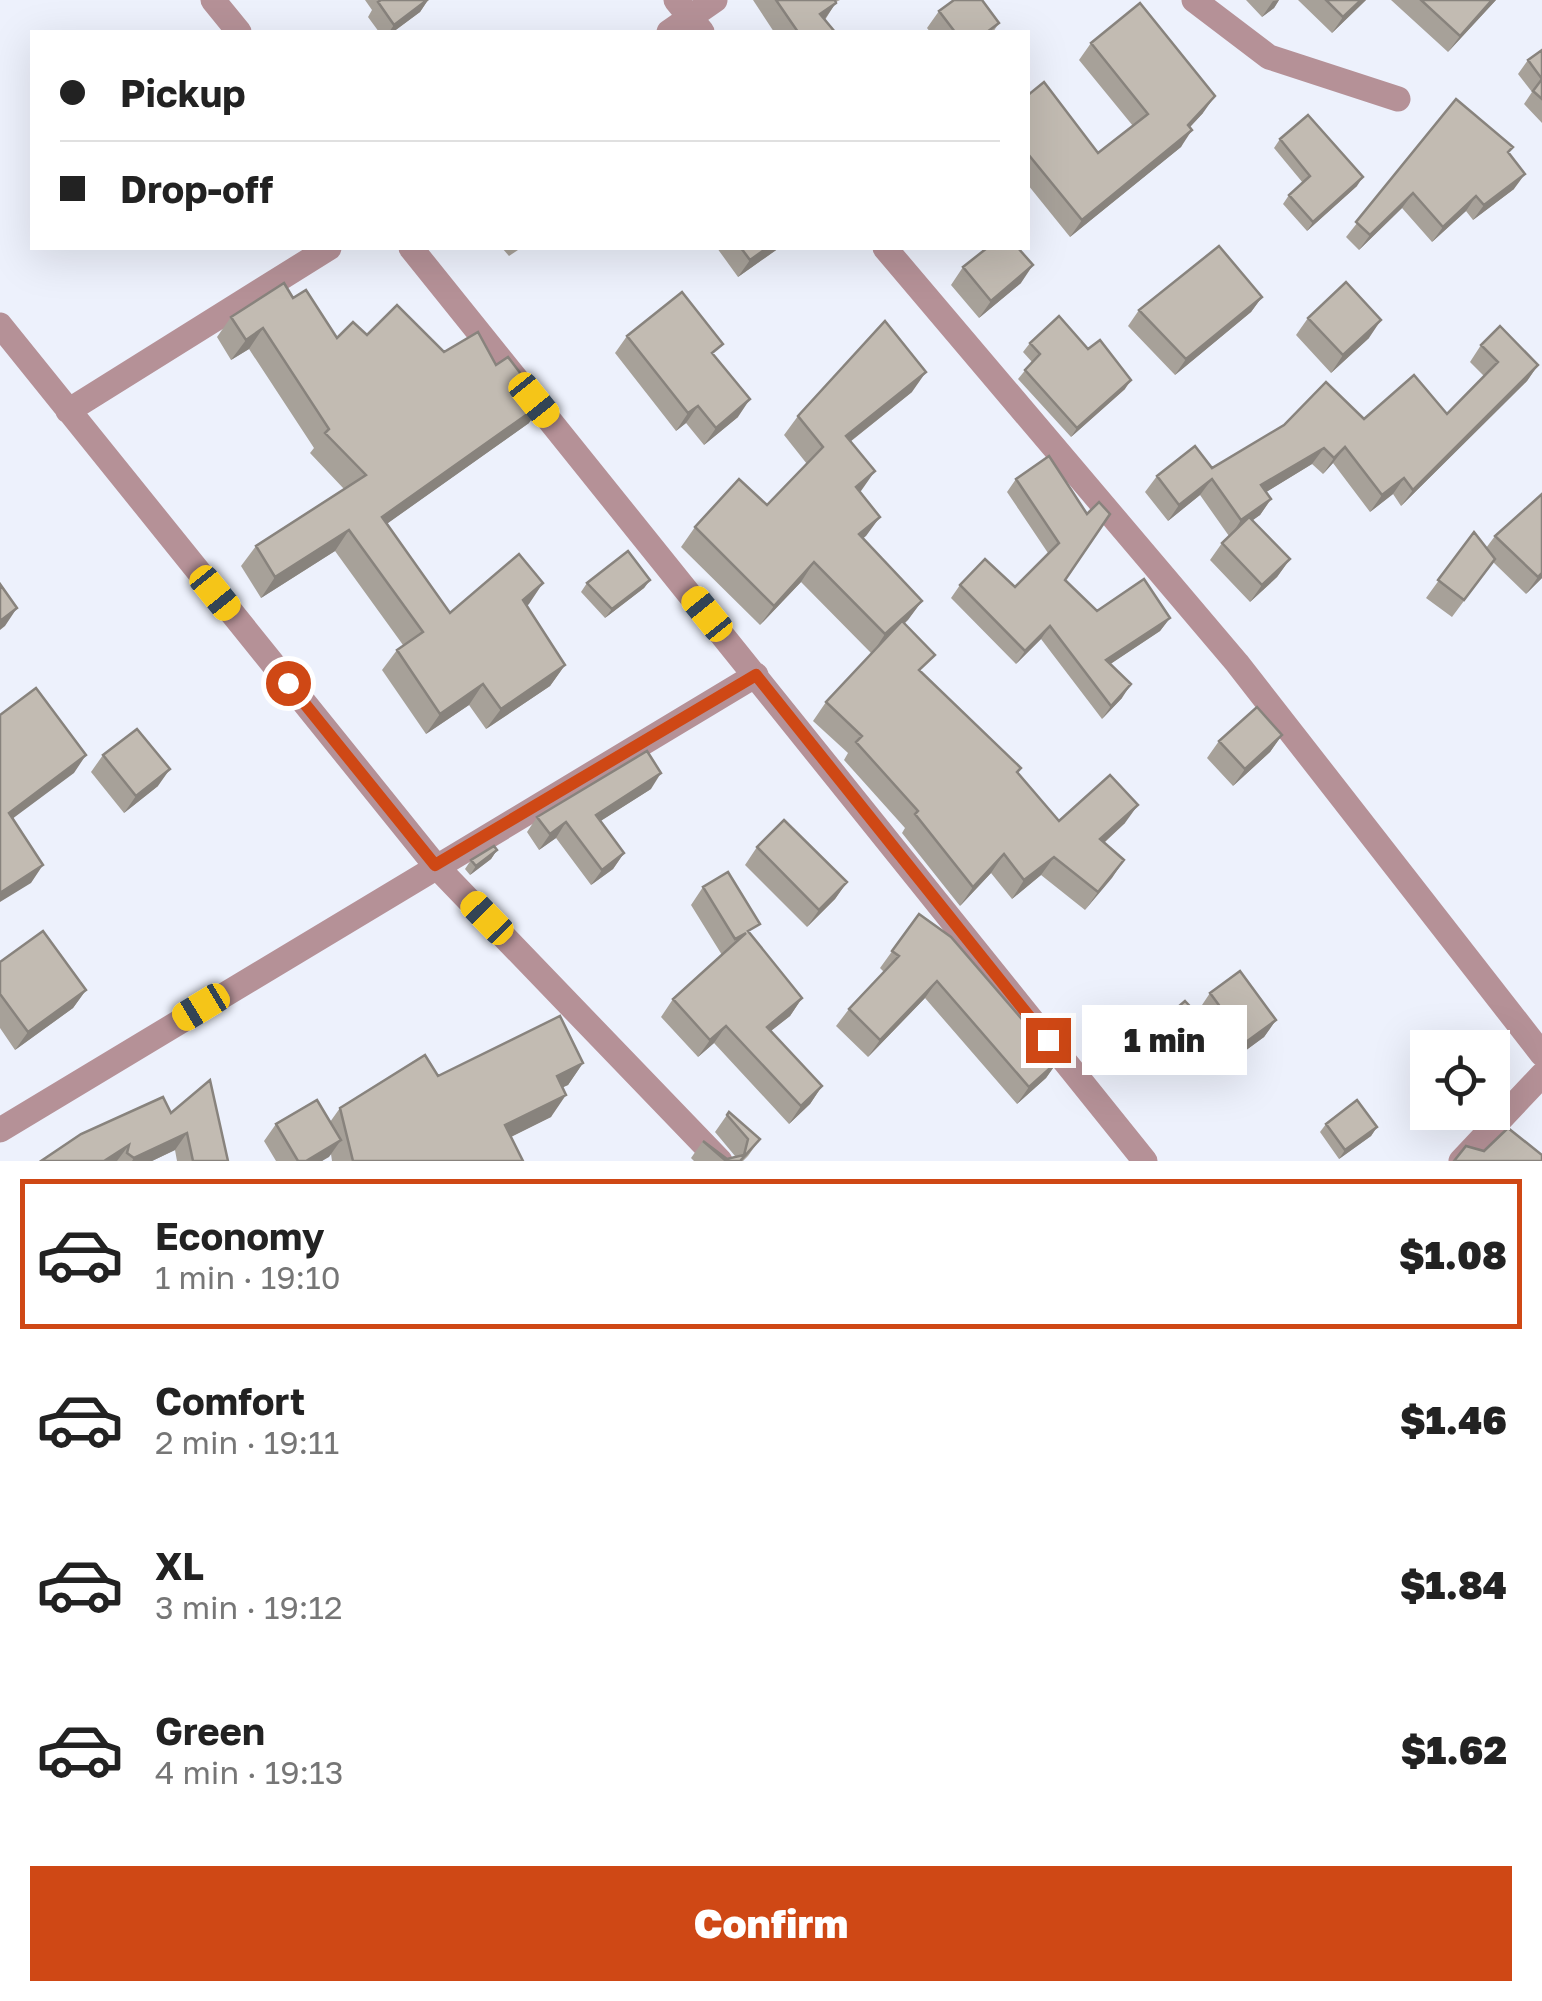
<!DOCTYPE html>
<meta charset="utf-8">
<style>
body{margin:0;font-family:"Golos Text",sans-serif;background:#f2f2f2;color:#222;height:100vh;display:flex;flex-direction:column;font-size:38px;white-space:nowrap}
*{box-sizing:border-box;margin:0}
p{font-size:32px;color:#767676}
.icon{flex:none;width:55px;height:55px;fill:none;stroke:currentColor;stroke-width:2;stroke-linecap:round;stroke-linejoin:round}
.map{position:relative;height:1161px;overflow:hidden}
.details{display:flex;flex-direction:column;background:#fff;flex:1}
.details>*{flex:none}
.top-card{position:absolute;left:30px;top:30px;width:1000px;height:220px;border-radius:0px;box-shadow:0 10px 40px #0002;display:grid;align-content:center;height:220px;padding:0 30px;background:#fff}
.controls{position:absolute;left:1410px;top:1030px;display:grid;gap:20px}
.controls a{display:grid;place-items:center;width:100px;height:100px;border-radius:0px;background:#fff;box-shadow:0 10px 40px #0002;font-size:50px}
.end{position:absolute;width:45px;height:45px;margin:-22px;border:12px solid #cf4815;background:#fff;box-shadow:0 0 0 5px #fff}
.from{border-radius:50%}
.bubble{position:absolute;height:70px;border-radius:0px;background:#fff;box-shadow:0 10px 40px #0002;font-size:32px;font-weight:800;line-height:70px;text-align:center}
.car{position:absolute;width:30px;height:60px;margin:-30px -15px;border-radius:12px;box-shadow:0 0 8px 2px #0007;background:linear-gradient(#f5c518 24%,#345 0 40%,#f5c518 0 76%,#345 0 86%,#f5c518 0)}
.top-card b{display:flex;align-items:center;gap:35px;height:95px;font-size:38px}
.top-card b+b{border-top:2px solid #e0e0e0}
.top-card i{width:25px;height:25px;background:#222}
ul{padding:18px 0 0;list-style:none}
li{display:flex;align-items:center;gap:30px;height:150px;margin:0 20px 15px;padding:0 10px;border:5px solid transparent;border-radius:0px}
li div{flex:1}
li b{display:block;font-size:38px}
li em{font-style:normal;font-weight:800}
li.on{border-color:#cf4815}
li>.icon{width:90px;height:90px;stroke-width:1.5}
.cta{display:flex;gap:20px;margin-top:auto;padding:20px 30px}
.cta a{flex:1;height:115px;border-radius:0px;background:#cf4815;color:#fff;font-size:40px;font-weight:800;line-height:115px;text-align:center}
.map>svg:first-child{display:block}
</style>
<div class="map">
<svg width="1542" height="1161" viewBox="0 0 1542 1161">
<rect width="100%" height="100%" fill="#edf1fc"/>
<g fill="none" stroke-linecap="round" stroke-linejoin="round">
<path stroke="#b59197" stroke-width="25" d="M213 0 239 32
M676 0 702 32
M1194 0 1269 57 1398 99
M669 32 715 0
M411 248 1145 1161
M885 248 1237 663 1542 1054
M0 325 435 865 720 1161
M68 411 329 248
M0 1130 756 675
M1461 1161 1542 1075"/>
</g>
<path fill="#a7a199" d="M365 0H428L420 12 393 32H379L368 17 372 10Z
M753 0H840L836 2 825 20 835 32H774Z
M1246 0H1279L1274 8 1262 17Z
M1298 0H1366L1332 33Z
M1391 0H1496L1448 52Z
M939 11 999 23 993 32H930L927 28Z
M1091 43 1203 113 1190 127 1181 147 1070 237 1028 185V95L1098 153 1133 126 1079 60Z
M1542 50V123L1524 104 1532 92 1518 74 1528 60Z
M1456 99 1509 153 1514 189 1473 220 1466 211 1432 242 1402 208 1359 250 1346 237Z
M1280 139 1357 186 1307 231 1283 204 1289 195 1303 183 1274 148Z
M502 248H521L509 256Z
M717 248H779L738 277Z
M963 267 1021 283 979 318 951 285Z
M1262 297 1251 312 1175 375 1128 326 1139 310Z
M293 298 337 338 367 335 444 352 529 423 386 524 450 613 529 604 526 606 565 665 550 686 486 729 469 705 426 734 382 670 397 650 403 645 335 551 261 598 241 566 256 546 344 489 310 453 314 448 249 349 231 360 217 337 231 317Z
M1308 318 1369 338 1331 373 1296 335Z
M627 336 714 357 738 417 704 445 686 423 676 431 615 353Z
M1030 343 1125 389 1071 437 1018 379 1032 362 1023 352Z
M1481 345 1538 365 1527 381 1401 506 1393 494 1370 512 1333 463 1323 474 1312 464 1266 492 1271 499 1260 515 1252 520 1290 559 1277 577 1250 602 1210 560 1222 543 1229 536 1200 495 1168 521 1145 492 1157 476 1212 468 1364 419 1447 414 1484 376 1470 362Z
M912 392 850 442 860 492 880 517 863 538 922 601 904 624 922 673 1021 768 1018 773 1059 821 1125 823 1104 843 1124 860 1085 910 1041 875 1012 899 991 873 960 906 902 833 905 828 844 760 848 753 813 721 826 702 872 654 801 582 760 625 681 547 695 527 767 505 807 464 784 435 798 416Z
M1049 456 1065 580 1097 611 1170 618 1160 631 1110 664 1122 698 1102 719 1041 639 1016 664 951 598 960 585 1015 587 1048 553 1007 492 1016 479Z
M1542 494V578L1526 594 1493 562 1452 617 1426 598 1474 532 1486 548 1495 536Z
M650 580 644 588 605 618 581 592 587 583Z
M1282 735 1270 752 1233 786 1207 758 1219 741Z
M103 755 158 786 124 813 91 772Z
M651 789 600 821 624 853 613 869 591 885 556 838 539 850 527 832 537 817Z
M757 847 847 882 835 899 807 927 745 865Z
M497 850 491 859 470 875 465 869 471 860Z
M703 887 752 936 802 998 790 1016 771 1031 822 1086 810 1104 789 1124 714 1043 698 1057 661 1017 673 999 722 955 691 905Z
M919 914 1058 1061 1046 1078 1017 1104 925 998 868 1057 836 1026 849 1009 884 972 880 968Z
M0 962 86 990 73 1008 15 1050 0 1028Z
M1210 993 1276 1020 1264 1037 1234 1059 1198 1011Z
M1165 1018 1203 1020 1196 1029 1176 1047 1159 1027Z
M583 1063 568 1085 562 1087 551 1117 511 1137 523 1161H332L331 1154 322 1161H276L264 1141 276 1124 330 1122 340 1108 438 1076Z
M729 1112 760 1139 748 1156 743 1161H694L691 1158 703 1141 727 1159 735 1156 715 1132Z
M171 1113 228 1161H177L175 1150 152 1161H41Z
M1326 1124 1377 1127 1371 1136 1339 1159 1320 1132Z"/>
<path fill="#88837d" d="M427 0H428L420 12 393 32H389L394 25Z
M1279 0 1274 8 1262 17 1273 1Z
M1361 0H1366L1332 33 1343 17Z
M1492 0H1496L1448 52 1460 36Z
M836 3 824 20 820 14Z
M1215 96 1203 113 1177 141 1188 125Z
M1192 130 1181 147 1070 237 1082 220Z
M1525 174 1514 189 1473 220 1484 205Z
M1363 177 1357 186 1307 231 1313 222Z
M1413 193 1402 208 1359 250 1370 235Z
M1476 196 1466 211 1432 242 1443 227Z
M767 248H779L738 277 750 260Z
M1033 265 1021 283 979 318 991 301Z
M1262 297 1251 312 1175 375 1186 359Z
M1381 320 1369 338 1331 373 1343 355Z
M263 328 249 349 231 360 246 340Z
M1538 365 1527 381 1401 506 1413 490Z
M926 372 912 392 832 456 846 436Z
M1131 380 1125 389 1071 437 1077 428Z
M750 399 738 417 704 445 716 428Z
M543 403 529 423 367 538 382 517Z
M698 406 686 423 676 431 688 413Z
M1345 447 1333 463 1323 474 1334 458Z
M1324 448 1312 464 1250 502 1261 485Z
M875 471 861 491 842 506 856 487Z
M1404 478 1393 494 1370 512 1382 495Z
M1212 479 1200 495 1168 521 1179 505Z
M1271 499 1260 515 1230 537 1241 520Z
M880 517 866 536 845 553 859 534Z
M349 530 335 551 261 598 275 577Z
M1290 559 1277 577 1250 602 1262 585Z
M814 562 801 582 760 625 774 606Z
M1542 573V578L1526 594 1538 577Z
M650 580 644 588 605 618 612 609Z
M543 583 529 604 508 621 523 600Z
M922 601 908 620 872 654 885 634Z
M17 608 5 626 0 630V621Z
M1170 618 1160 631 1097 673 1106 660Z
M1050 626 1041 639 1016 664 1025 651Z
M565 665 550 686 486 729 501 709Z
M483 684 469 705 426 734 440 714Z
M1131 684 1122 698 1102 719 1111 706Z
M1282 735 1270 752 1233 786 1245 769Z
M86 755 74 773 0 828 9 813Z
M170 769 158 786 124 813 136 796Z
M661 773 651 789 585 831 596 815Z
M1138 805 1125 823 1087 858 1100 839Z
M566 822 556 838 539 850 550 834Z
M497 850 491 859 470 875 476 866Z
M624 853 613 869 591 885 602 870Z
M1004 854 991 873 960 906 973 887Z
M1054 857 1041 875 1012 899 1024 880Z
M1124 860 1112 878 1085 910 1098 892Z
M43 865 31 883 0 902V893Z
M847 882 835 899 807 927 819 910Z
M937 981 925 998 868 1057 880 1040Z
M86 990 73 1008 15 1050 28 1032Z
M802 998 790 1016 754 1044 767 1027Z
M1203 1020 1196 1029 1176 1047 1183 1038Z
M1276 1020 1264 1037 1234 1059 1246 1042Z
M726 1026 714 1043 698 1057 710 1040Z
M1058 1061 1046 1078 1017 1104 1029 1087Z
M583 1063 568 1085 541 1098 557 1076Z
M822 1086 810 1104 789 1124 801 1106Z
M566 1095 551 1117 490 1147 505 1125Z
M1377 1127 1371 1136 1339 1159 1345 1150Z
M187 1133 175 1150 152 1161H132L134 1158Z
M341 1140 329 1157 322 1161H306Z
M129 1145 117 1161H104Z"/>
<path fill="#c2bbb2" stroke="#88837d" stroke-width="2.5" d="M381 0H427L394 25 378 2Z
M776 0H835L836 3 820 14 835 32H798Z
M954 0H982L999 23 987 32H955L939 11Z
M1326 0H1361L1343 17Z
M1421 0H1492L1460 36Z
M1140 3 1215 96 1188 125 1192 130 1082 220 1028 154V95L1044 82 1098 153 1148 114 1091 43Z
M1542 50V79L1528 60Z
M1542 79V99L1533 91Z
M1456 99 1513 147 1508 152 1525 174 1484 205 1476 196 1443 227 1413 193 1370 235 1356 222Z
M1308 115 1363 177 1313 222 1289 195 1310 176 1280 139Z
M1219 246 1262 297 1186 359 1139 310Z
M741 248H767L750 260Z
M987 248H1018L1033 265 991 301 963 267Z
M1346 282 1381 320 1343 355 1308 318Z
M284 283 293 298 306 290 337 338 353 322 367 335 397 305 444 352 478 332 496 365 508 357 543 403 382 517 450 613 519 554 543 583 523 600 565 665 501 709 483 684 440 714 397 650 423 632 349 530 275 577 256 546 366 475 325 433 329 429 263 328 246 340 231 317Z
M682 292 723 344 712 353 750 399 716 428 698 406 688 413 627 336Z
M1059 316 1088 349 1100 340 1131 380 1077 428 1025 370 1040 354 1030 343Z
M885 321 926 372 846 436 875 471 856 487 880 517 859 534 922 601 885 634 814 562 774 606 695 527 739 479 767 505 823 447 798 416Z
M1500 326 1538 365 1413 490 1404 478 1382 495 1345 447 1334 458 1324 448 1261 485 1271 499 1241 520 1212 479 1179 505 1157 476 1195 446 1212 468 1284 425 1326 382 1364 419 1414 375 1447 414 1498 362 1481 345Z
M1049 456 1087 514 1099 502 1110 514 1065 580 1097 611 1144 579 1170 618 1106 660 1131 684 1111 706 1050 626 1025 651 960 585 985 559 1015 587 1059 543 1016 479Z
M1542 494V573L1538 577 1495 536Z
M1249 517 1290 559 1262 585 1222 543Z
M1474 532 1495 559 1464 600 1438 580Z
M628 551 650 580 612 609 587 583Z
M0 584 17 608 0 621Z
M902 621 935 655 919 670 1021 768 1017 772 1059 821 1110 775 1138 805 1100 839 1124 860 1098 892 1054 857 1024 880 1004 854 973 887 915 814 918 811 856 742 862 736 826 702Z
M36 688 86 755 9 813 43 865 0 893V715Z
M1257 707 1282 735 1245 769 1219 741Z
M137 729 170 769 136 796 103 755Z
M647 751 661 773 596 815 624 853 602 870 566 822 550 834 537 817Z
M784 820 847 882 819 910 757 847Z
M494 846 497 850 476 866 471 860Z
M728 872 760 924 748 931 802 998 767 1027 822 1086 801 1106 726 1026 710 1040 673 999 746 933 735 939 703 887Z
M919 914 951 937 1058 1061 1029 1087 937 981 880 1040 849 1009 899 956 892 951Z
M43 931 86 990 28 1032 0 994V962Z
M1240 971 1276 1020 1246 1042 1210 993Z
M1185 1001 1203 1020 1183 1038 1165 1018Z
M560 1016 583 1063 557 1076 566 1095 505 1125 523 1161H353L340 1108 425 1055 438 1076Z
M210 1080 228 1161H193L187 1133 134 1158 127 1153 129 1145 104 1161H41L81 1134 163 1097 171 1113Z
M317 1100 341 1140 306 1161H298L276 1124Z
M1357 1100 1377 1127 1345 1150 1326 1124Z
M729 1112 760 1139 740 1161H726L703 1141 727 1159 744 1155 748 1139 727 1115Z
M1508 1128 1542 1155V1161H1454L1466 1146 1484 1151Z"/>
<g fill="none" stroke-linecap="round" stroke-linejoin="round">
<path stroke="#cf4815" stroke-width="12" d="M288 683 435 865 756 675 1048 1040"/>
</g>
</svg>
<div class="controls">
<a><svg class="icon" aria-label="locate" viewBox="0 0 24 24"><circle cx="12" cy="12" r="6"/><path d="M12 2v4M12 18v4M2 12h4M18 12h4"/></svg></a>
</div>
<i class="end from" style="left:288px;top:683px"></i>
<i class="end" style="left:1048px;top:1040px"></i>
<div class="bubble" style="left:1082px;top:1005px;width:165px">1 min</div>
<i class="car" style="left:534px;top:400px;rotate:141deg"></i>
<i class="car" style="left:215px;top:593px;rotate:141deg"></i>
<i class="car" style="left:707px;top:614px;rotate:321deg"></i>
<i class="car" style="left:487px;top:918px;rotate:316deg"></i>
<i class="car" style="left:201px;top:1007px;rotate:239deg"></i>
<div class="top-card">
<b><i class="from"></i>Pickup</b>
<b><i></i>Drop-off</b>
</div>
</div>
<section class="details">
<ul>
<li class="on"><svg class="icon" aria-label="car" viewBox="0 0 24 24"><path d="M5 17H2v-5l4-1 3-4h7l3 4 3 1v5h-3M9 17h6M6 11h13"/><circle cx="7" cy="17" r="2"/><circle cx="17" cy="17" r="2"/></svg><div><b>Economy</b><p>1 min · 19:10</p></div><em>$1.08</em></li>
<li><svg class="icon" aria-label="car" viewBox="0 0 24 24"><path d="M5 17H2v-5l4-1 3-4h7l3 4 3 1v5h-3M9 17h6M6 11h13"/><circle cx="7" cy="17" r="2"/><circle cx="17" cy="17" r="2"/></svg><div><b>Comfort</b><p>2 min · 19:11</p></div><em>$1.46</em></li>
<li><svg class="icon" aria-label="car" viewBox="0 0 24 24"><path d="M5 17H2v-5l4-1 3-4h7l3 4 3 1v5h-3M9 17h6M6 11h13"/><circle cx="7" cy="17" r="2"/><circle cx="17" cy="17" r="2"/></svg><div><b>XL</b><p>3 min · 19:12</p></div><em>$1.84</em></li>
<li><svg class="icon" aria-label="car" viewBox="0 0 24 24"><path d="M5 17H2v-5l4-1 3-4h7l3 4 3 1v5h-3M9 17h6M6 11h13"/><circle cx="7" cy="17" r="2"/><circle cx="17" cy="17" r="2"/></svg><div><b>Green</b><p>4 min · 19:13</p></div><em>$1.62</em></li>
</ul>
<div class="cta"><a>Confirm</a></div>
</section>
